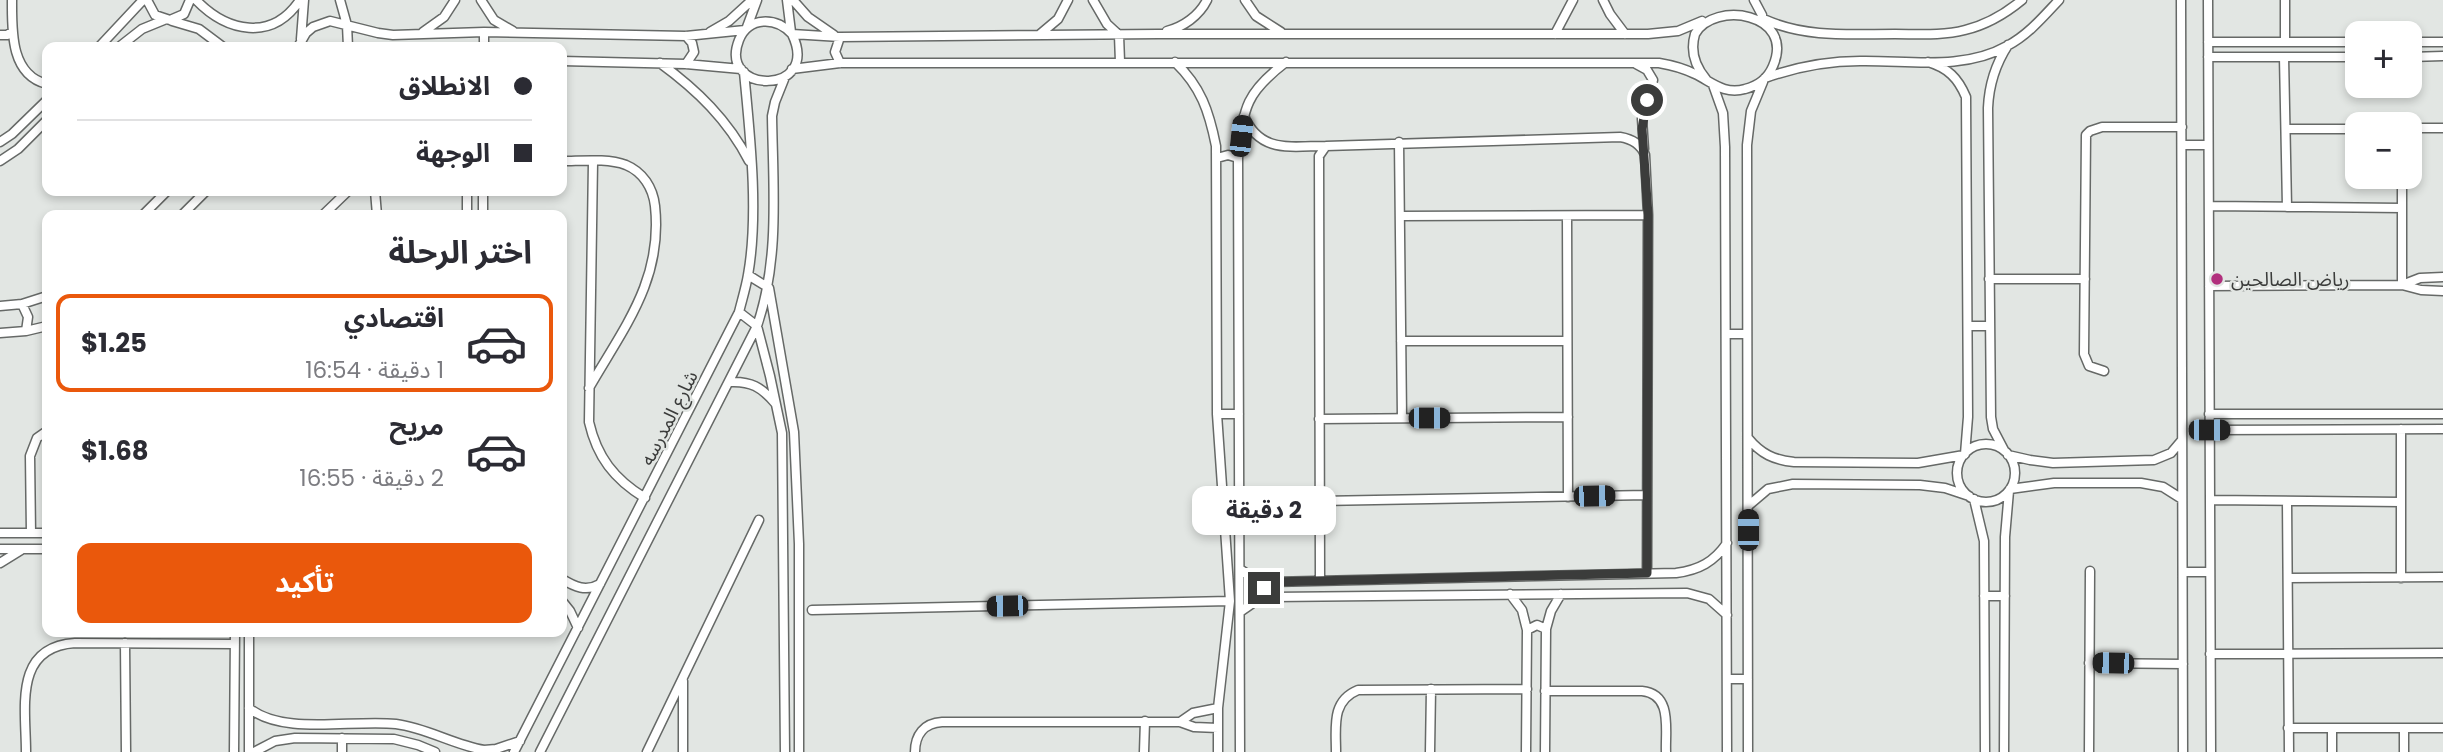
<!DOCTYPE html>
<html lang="ar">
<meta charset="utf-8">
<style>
body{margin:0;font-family:Poppins,"Noto Sans Arabic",sans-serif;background:#f2f2f3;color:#2b2b33;direction:rtl;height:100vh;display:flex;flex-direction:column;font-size:26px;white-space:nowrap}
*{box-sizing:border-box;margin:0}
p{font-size:23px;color:#7c7c81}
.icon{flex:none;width:38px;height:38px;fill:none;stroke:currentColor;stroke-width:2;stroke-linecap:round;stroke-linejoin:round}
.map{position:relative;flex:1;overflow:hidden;direction:ltr}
.panel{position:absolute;left:42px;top:210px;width:525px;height:427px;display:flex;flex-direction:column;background:#fff;border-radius:14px;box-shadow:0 4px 10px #0003;direction:rtl}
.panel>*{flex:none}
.banner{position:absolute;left:42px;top:42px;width:525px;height:154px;border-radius:14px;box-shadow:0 4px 10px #0003;direction:rtl;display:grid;align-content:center;height:154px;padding:0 35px;background:#fff}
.tools{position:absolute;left:2345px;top:21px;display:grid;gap:14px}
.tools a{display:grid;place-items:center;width:77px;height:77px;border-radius:14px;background:#fff;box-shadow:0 4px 10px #0003;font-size:35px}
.end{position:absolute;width:32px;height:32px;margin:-16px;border:9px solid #3b3c3b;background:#fff;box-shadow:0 0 0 4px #fff}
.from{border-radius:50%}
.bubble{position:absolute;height:49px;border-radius:14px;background:#fff;box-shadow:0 4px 10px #0003;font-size:23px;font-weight:700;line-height:49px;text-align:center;direction:rtl}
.car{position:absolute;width:21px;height:42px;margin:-21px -10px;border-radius:9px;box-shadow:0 0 5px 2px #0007;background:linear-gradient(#222 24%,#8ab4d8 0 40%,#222 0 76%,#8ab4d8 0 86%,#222 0)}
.banner b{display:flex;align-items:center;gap:24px;height:66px;font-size:26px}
.banner b+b{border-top:2px solid #e1e1e2}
.banner i{width:18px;height:18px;background:#2b2b33}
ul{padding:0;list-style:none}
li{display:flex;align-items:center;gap:21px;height:98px;margin:0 14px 10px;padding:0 21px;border:4px solid transparent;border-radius:14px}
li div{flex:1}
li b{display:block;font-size:26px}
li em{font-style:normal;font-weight:700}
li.current{border-color:#ea580c}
li>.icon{width:63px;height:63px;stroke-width:1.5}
h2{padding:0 35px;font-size:32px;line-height:84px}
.action{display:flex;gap:14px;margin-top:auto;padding:14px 35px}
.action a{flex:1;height:80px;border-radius:14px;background:#ea580c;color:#fff;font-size:28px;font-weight:700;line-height:80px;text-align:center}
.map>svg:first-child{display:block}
</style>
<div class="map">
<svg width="2443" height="752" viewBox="0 0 2443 752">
<rect width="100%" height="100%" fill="#e2e6e3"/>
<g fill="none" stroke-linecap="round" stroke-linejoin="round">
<defs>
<path id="minor" d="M12 0C12 30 10 75 47 84
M147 0 155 15 170 20 184 14 190 0
M196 0C227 32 272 42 300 0
M340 0 347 25 348 47
M481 0 494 20 513 31
M787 0 791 32
M793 0 808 17 834 35
M1093 0 1107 24 1119 35 1120 62
M1245 0 1256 16 1281 32
M1603 0 1610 14 1625 34
M1754 0 1762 15
M2181 0 2183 752
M2208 0 2211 752
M2285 0V42
M1766 20C1807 38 1850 34 1895 34 1918 34 1942 36 1965 30 1986 25 2005 14 2022 0
M172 21 199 29 223 47
M747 27 757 0
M1167 31C1183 27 1199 16 1207 0
M423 32 444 17 455 0
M710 32 729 21 752 0
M792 34C822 96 717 95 739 40 749 16 776 17 792 34L840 37 1158 34H1648L1678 31 1702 21
M1555 34 1573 0
M0 35H7L12 32
M1039 35 1058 19 1068 0
M686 36 692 43 694 52 686 64
M301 39 304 0
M2208 42H2357
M2410 42H2443
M99 47 143 0
M119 47 142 29 164 20
M298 47 306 33 313 27 330 21 378 33 393 35 484 32 686 36 745 30
M484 47V32
M2208 57H2357
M2284 57 2287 207
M2410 57 2443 56
M562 61 686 64 741 69
M1175 62C1201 87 1209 111 1216 146L1217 414 1230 601 1218 708V752
M1928 62C1948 68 1958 78 1966 97L1968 417 1965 454
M660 63C697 90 728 120 749 161
M840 63 835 52 840 37
M1636 64 1647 70 1653 80 1642 119 1644 149
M792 69 840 63H1659C1671 65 1683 68 1695 74 1712 82 1724 95 1745 89 1757 86 1768 78 1773 66 1796 13 1714 0 1695 34 1690 51 1695 66 1706 79
M1765 78C1796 67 1827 61 1860 61 1908 60 1963 71 2007 46 2028 35 2043 17 2059 0
M1713 85 1723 113 1725 147 1727 752
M1244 116C1260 154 1292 146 1326 146
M2410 128H2443
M2286 129H2357
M0 142 12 134 47 100
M1399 142 1402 418
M2182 145H2208
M1217 158 1228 155 1238 158
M0 161 18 149 47 120
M562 161C581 161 607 158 626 165 643 172 653 188 655 206 663 280 624 327 589 388
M593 162 589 422C597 457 614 479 645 498
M2402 177V285
M375 191 377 215
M2209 206 2402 208
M143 215 167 191
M182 215 206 191
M323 215 348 191
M467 215V191
M483 215V191
M1400 216 1648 215
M1567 216 1568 497
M748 275 769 288 794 432 799 544V752
M1989 279H2085
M2402 285 2420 278 2443 277
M2209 286 2402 285 2421 290 2443 291
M22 304 28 317 26 331
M0 306 22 304 47 296
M739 312 757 326 770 376 782 433 785 752
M1968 326H1990
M0 333 26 331 47 326
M1726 334H1747
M1401 341H1567
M2104 371 2089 366 2084 354 2086 135 2090 131 2102 127H2182
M730 382C751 381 761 387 775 403
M1217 414H1239
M2209 414H2443
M1319 419 1568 417
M2209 430 2443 429
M1748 438C1761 454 1774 460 1794 462L1918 463 1964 455
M1957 473a29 29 0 1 1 58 0a29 29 0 1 1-58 0Z
M2004 450 1993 429 1991 417 1988 108C1989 84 1995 65 2008 45
M2008 455 2030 460 2053 463 2154 460 2171 453 2182 440
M2010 489 2054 483H2141L2163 487 2182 499
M1974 499 1984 541 1985 752
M2210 500 2401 502
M1320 501 1647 495
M2287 501 2289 752
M1748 506 1768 489 1793 484 1920 485 1945 488 1969 496
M0 533H47
M31 533 30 456 37 438 47 431
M0 549H47
M0 563 21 550
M1240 569 1253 578 1268 582 1676 573C1699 570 1714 562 1727 543
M2183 572H2210
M2288 578 2443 577
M2401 578V429
M562 579C575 587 586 592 600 584
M1320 581 1319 156 1326 146 1620 137C1632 139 1641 144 1645 155L1648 215 1647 573
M1510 594 1522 610 1527 630 1526 752
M1984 596H2005
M562 601 570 611 578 628
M812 610 1230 601
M1240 612 1253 603 1272 597 1687 593 1709 599 1727 615
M1527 630 1537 625 1546 629
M125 643 126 752
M2210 654 2443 653
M2089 663 2183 664
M1727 679H1748
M1545 691H1642C1673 694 1665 730 1666 752
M249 708C283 736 353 719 396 724 427 728 454 745 484 750L496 749 520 741
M1180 722 1193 713 1218 708
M2288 728H2443
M2404 728V752
M26 752C26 708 13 647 75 643L235 644
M234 752 235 632
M249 752V632
M254 752 275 741 295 738 394 739 418 745 435 752
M342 752V738
M514 752 739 312C742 300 746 287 748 275 759 213 750 135 744 72
M540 752 757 326C780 259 773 186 772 116L775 102 785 77
M647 752 759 520
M683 752V681
M915 752C915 735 924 723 942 722H1180L1194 727 1218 728
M1144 752 1145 721
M1240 752 1238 158C1244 108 1244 94 1286 62
M1336 752C1336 727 1331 701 1358 690L1527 689
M1430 752 1431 689
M1545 752 1546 629 1551 611 1561 594
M1748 752 1747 145 1751 111 1763 82
M2004 752 2005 537 2009 491
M2089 752 2090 571
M2332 752V728"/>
</defs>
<use href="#minor" stroke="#666967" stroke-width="11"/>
<use href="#minor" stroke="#fff" stroke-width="8"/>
</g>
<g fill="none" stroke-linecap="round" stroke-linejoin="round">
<path stroke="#3b3c3b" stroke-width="9" d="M1264 588 1269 582 1647 573 1648 215 1642 129 1647 100"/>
</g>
<circle fill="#b1307d" stroke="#e2e6e3" stroke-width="2.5" cx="2217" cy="279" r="7"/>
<g text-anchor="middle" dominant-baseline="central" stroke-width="5" stroke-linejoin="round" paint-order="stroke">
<g font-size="19" fill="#3b3c3b" stroke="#e2e6e3" text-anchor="start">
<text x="2231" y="279">رياض الصالحين</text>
</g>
<g font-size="19" fill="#3b3c3b" stroke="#e2e6e3">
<text transform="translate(669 418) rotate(-63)">شارع المدرسه</text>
</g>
</g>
</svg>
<div class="tools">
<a>+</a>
<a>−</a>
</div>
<i class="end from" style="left:1647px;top:100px"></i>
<i class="end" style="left:1264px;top:588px"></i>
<div class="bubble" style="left:1192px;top:486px;width:144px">2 دقيقة</div>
<i class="car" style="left:1241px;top:136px;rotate:6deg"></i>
<i class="car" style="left:1429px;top:418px;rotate:90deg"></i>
<i class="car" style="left:2209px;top:430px;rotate:90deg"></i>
<i class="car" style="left:1594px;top:496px;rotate:89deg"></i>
<i class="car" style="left:1748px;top:530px;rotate:0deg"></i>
<i class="car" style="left:1007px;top:606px;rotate:269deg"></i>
<i class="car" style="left:2113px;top:663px;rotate:271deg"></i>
<div class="banner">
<b><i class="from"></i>الانطلاق</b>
<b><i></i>الوجهة</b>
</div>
<section class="panel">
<h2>اختر الرحلة</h2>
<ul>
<li class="current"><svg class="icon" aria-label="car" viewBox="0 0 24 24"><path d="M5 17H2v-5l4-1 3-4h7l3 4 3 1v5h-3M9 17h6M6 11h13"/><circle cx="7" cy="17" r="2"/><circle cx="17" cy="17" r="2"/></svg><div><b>اقتصادي</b><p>1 دقيقة · 16:54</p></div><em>$1.25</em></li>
<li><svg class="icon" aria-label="car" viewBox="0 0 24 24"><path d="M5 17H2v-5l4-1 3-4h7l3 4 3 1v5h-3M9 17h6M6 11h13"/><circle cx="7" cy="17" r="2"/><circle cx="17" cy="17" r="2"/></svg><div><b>مريح</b><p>2 دقيقة · 16:55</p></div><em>$1.68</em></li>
</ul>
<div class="action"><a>تأكيد</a></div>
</section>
</div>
